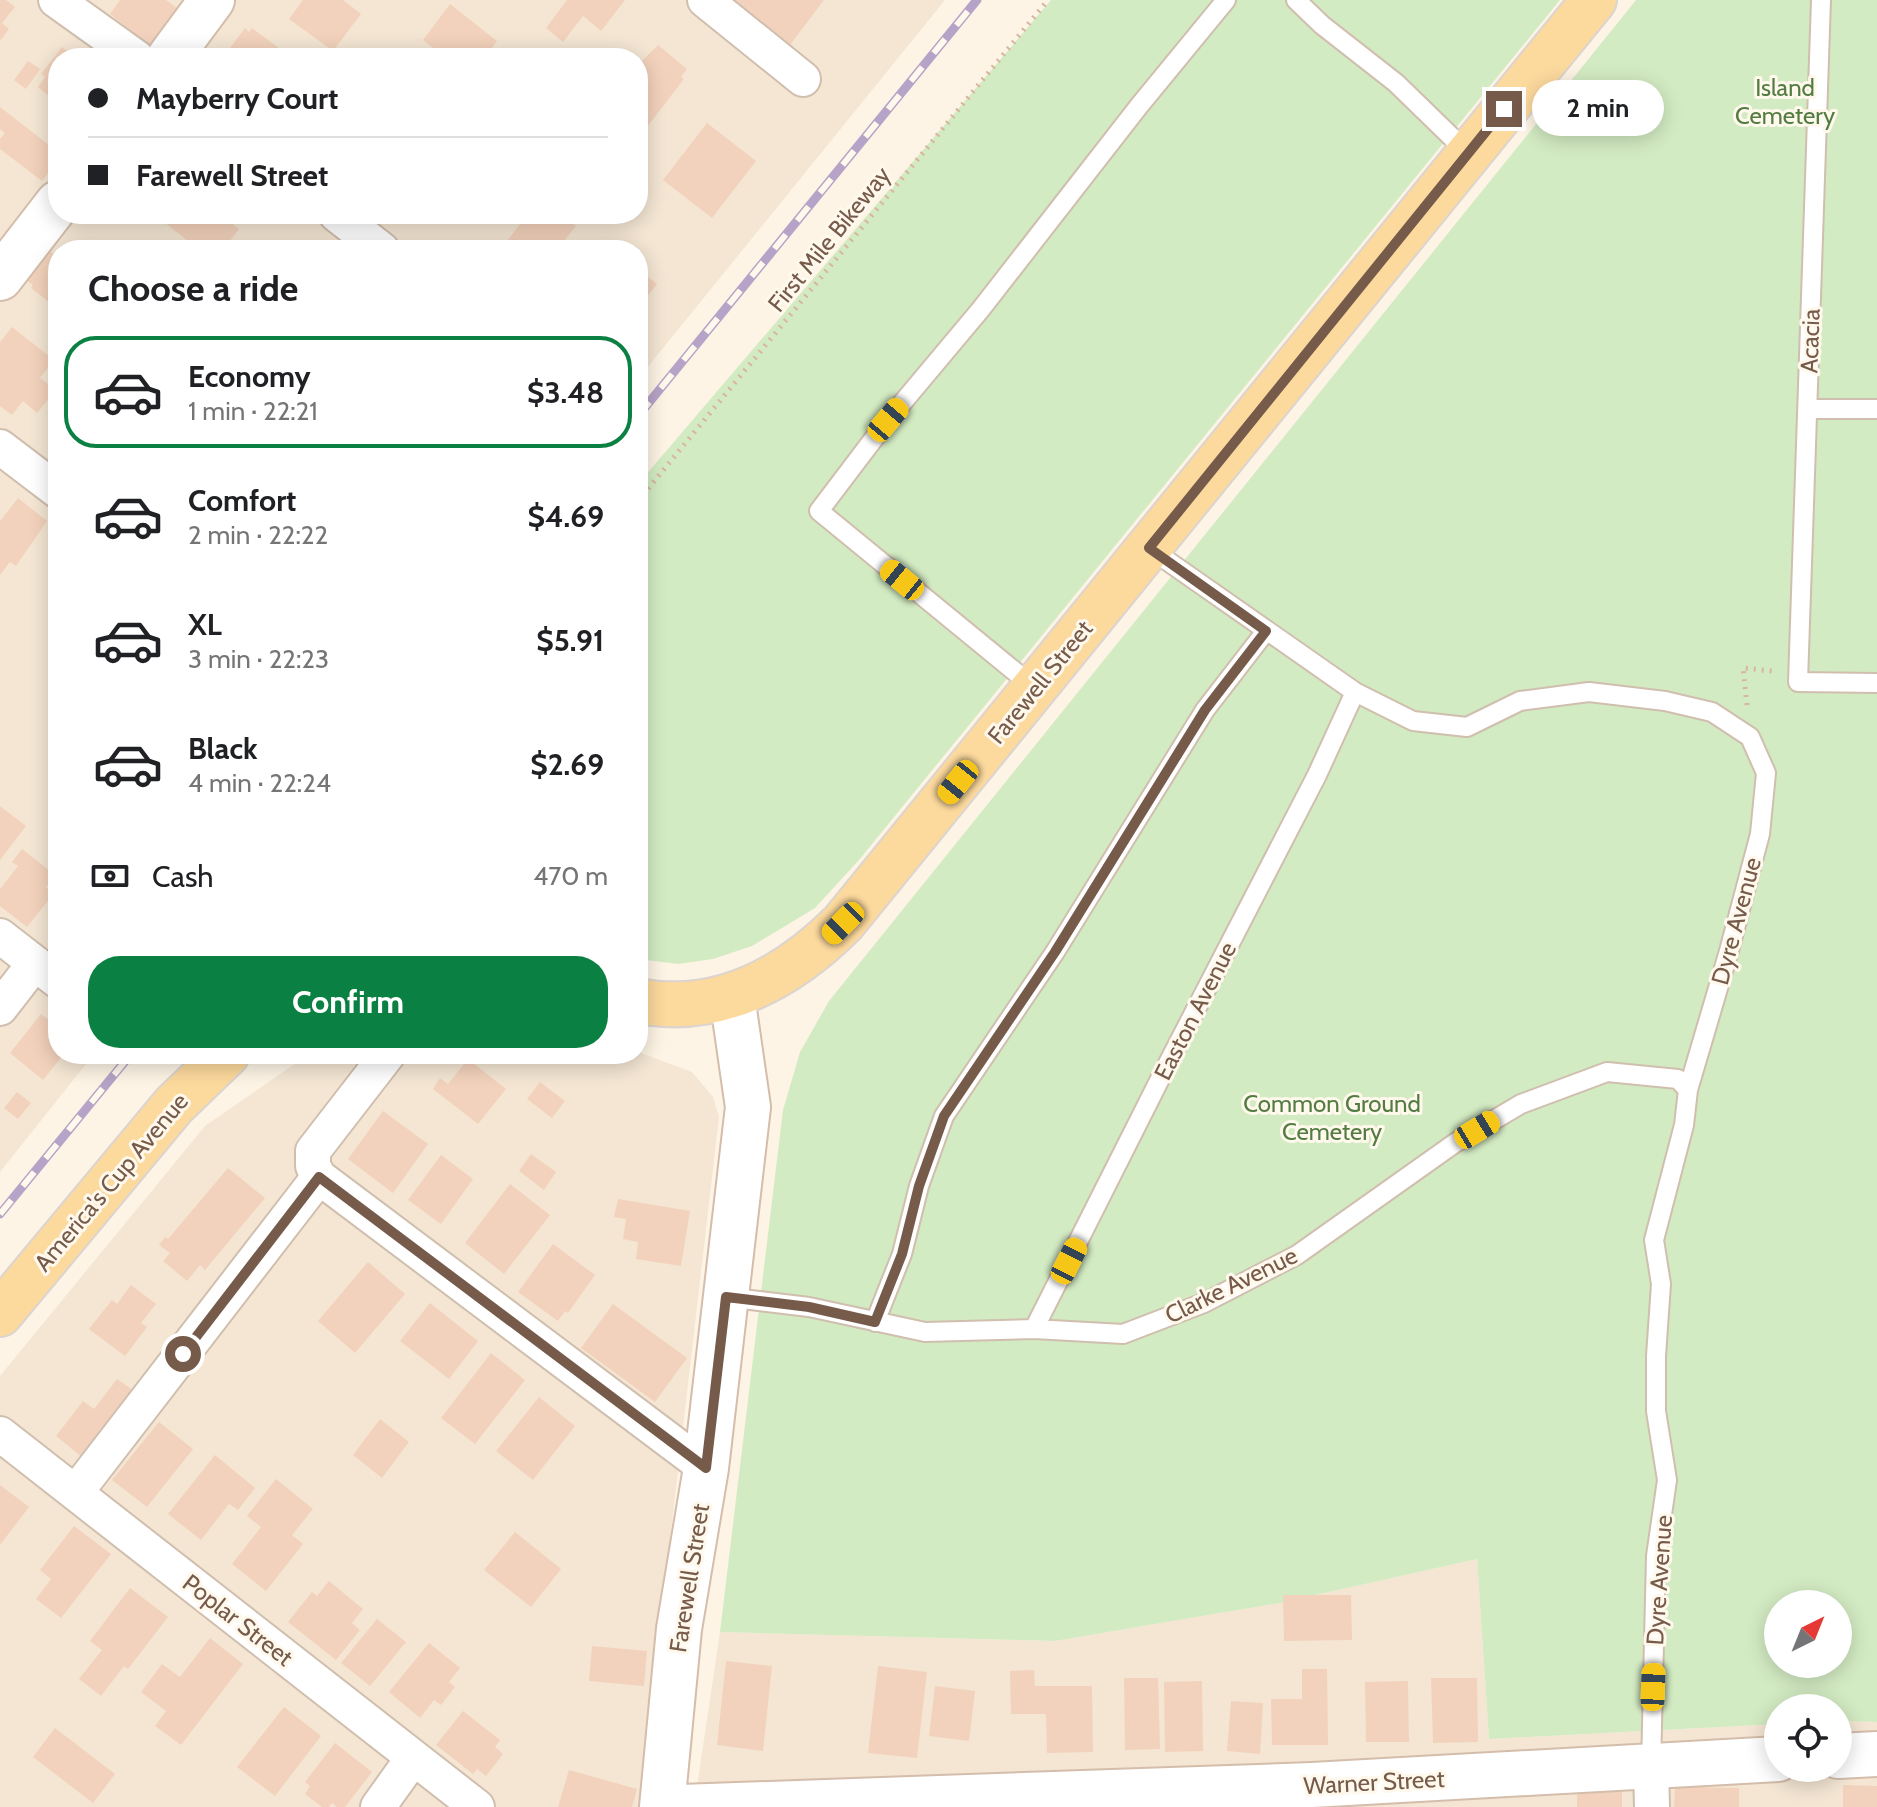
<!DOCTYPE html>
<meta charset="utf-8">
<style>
body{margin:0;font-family:Cabin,sans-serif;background:#f6f6f6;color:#202124;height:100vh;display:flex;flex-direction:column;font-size:30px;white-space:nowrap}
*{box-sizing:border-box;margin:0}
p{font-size:26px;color:#757577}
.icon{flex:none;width:44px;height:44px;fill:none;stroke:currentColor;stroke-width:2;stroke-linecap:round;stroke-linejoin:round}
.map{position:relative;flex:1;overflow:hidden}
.sheet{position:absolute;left:48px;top:240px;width:600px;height:824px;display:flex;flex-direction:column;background:#fff;border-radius:32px;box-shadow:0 4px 20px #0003}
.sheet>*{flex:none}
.banner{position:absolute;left:48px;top:48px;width:600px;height:176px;border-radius:32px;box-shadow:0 4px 20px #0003;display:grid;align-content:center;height:176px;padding:0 40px;background:#fff}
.needle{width:52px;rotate:43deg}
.controls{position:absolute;left:1764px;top:1590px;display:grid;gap:16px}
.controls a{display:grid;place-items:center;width:88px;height:88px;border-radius:50%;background:#fff;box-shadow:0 4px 20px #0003;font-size:40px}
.end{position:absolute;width:36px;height:36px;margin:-18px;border:10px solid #765a4a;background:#fff;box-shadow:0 0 0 4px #fff}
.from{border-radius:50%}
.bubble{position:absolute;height:56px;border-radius:28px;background:#fff;box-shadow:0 4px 20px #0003;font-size:26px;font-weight:700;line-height:56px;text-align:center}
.car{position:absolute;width:24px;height:48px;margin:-24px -12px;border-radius:10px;box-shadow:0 0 6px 2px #0007;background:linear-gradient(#f5c518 24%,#345 0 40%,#f5c518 0 76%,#345 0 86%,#f5c518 0)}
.banner b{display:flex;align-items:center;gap:28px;height:76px;font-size:30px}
.banner b+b{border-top:2px solid #e0e0e0}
.banner i{width:20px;height:20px;background:#202124}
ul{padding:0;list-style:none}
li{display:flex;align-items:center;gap:24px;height:112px;margin:0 16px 12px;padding:0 24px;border:4px solid transparent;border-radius:32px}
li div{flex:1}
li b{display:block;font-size:30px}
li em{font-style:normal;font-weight:700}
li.selected{border-color:#0b8043}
li>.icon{width:72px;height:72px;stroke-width:1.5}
h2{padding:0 40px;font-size:36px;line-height:96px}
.pay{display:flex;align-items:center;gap:20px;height:88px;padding:0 40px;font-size:30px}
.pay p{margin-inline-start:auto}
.cta{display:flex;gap:16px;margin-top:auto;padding:16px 40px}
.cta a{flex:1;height:92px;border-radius:32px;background:#0b8043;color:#fff;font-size:32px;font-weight:700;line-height:92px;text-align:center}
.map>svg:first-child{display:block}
</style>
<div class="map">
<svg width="1877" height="1807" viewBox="0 0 1877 1807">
<rect width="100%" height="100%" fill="#fdf4e5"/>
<path fill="#f4e6d3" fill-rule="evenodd" d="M0 0H945L638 379V250H58V1054H94L0 1172ZM58 58H638V214H58Z
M638 1052 692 1072 713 1097 719 1117 639 1807H0V1376L205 1126 309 1054H638Z
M1477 1559 1489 1739 1778 1724V1768H1838V1721L1877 1722V1807H694L720 1632 1055 1641 1280 1603Z"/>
<path fill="#d3ebc3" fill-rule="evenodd" d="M1051 0H1560L859 860 815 908 752 946 713 959 678 964 638 959V484Z
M1636 0H1877V1722L1838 1721V1708H1778V1724L1489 1739 1477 1559 1280 1603 1055 1641 720 1632 783 1110 800 1052 829 1001ZM1778 1604H1838V1664H1778Z"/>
<path fill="#f2d2bc" d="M0 0H6L15 7 2 23 9 29 0 41Z
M120 0H166L177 8 149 45 110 14Z
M303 0H343L361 14 333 51 289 19Z
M567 0H625L601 31 583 16 563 42 546 28Z
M732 0H824L790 45Z
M450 4 497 41 486 56 489 58H446L423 40Z
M245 28 249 32 252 28 292 58H228L224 56Z
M658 45 687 69 681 77 684 79 647 127 638 120V65Z
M62 47 76 58H58V103L38 87 45 77 41 74Z
M28 61 40 69 26 89 14 80Z
M0 107 58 152V160L42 181 0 149V139L5 133 0 129Z
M707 123 756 161 712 218 663 180Z
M154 214H220L239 229 223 250H192L186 246 189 242Z
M528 214H561L576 226 557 250H500Z
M50 251 56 256 58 252V309L31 288 33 285 27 281Z
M638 269 657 284 638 308Z
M12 327 54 360 40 378 56 390 37 413 23 401 12 415 0 406V342Z
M18 498 47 521 16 566 10 562 0 575V521Z
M0 806 26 826 0 860Z
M22 849 55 875 46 887 54 893 27 927 0 906V889L18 866 12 862Z
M41 1014 58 1027V1054H64L43 1080 10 1053Z
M468 1059 506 1089 478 1124 433 1089 440 1078 448 1084Z
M540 1082 565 1101 552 1118 527 1099Z
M17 1092 31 1103 18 1119 4 1108Z
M383 1111 428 1144 393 1193 348 1159Z
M531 1154 556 1172 544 1190 519 1171Z
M441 1155 473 1179 441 1224 408 1200Z
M228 1168 265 1198 205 1270 200 1265 187 1281 163 1261 170 1253 159 1245 165 1237 168 1239Z
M510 1184 550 1215 504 1274 465 1243Z
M618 1199 690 1211 681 1266 636 1259 638 1242 623 1239 626 1219 614 1217Z
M553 1244 595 1275 568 1313 565 1311 558 1321 518 1292Z
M368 1262 405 1294 355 1353 318 1321Z
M131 1285 156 1304 141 1323 147 1327 125 1356 89 1329 112 1300 117 1304Z
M430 1303 478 1341 449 1379 400 1341Z
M613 1304 687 1358 655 1402 581 1348Z
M491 1353 525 1380 475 1444 441 1418Z
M117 1379 134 1391 83 1458 56 1436 83 1401 94 1409Z
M539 1397 575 1426 533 1480 496 1451Z
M380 1419 409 1442 382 1478 353 1455Z
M159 1422 193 1449 147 1507 112 1480Z
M215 1455 255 1488 238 1510 229 1504 201 1540 168 1514Z
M276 1479 313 1509 292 1535 303 1544 266 1591 232 1564 261 1527 247 1516Z
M0 1485 29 1507 0 1545Z
M74 1526 111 1554 61 1618 36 1599 51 1579 40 1570Z
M515 1532 561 1569 531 1607 484 1570Z
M329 1581 363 1609 352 1623 360 1630 336 1660 288 1622 312 1592 317 1596Z
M130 1588 168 1617 128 1669 124 1666 101 1696 79 1679 102 1650 90 1641Z
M1283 1595H1351L1352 1640 1284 1641Z
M377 1619 406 1642 370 1686 341 1663Z
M210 1638 243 1664 181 1745 155 1726 166 1711 141 1692 162 1664 180 1677Z
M429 1643 460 1668 449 1682 455 1687 441 1705 434 1700 420 1718 389 1692Z
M592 1646 647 1651 644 1686 589 1681Z
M726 1661 772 1666 763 1751 717 1745Z
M878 1666 927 1672 917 1758 868 1753Z
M1302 1669H1327L1328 1745H1272L1271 1699H1302Z
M1034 1670 1035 1686H1092L1093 1752 1047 1753 1046 1714H1011L1010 1671Z
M1124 1678H1158L1160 1749 1125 1750Z
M1431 1678H1477L1478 1742 1433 1743Z
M1202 1681 1203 1751 1165 1752 1164 1682Z
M1408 1681 1409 1742H1366L1365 1682Z
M935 1686 975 1691 969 1741 929 1736Z
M1231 1701 1263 1703 1260 1754 1227 1751Z
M284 1707 321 1736 275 1796 237 1767Z
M463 1711 500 1740 495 1747 503 1754 486 1776 477 1769 473 1774 436 1745Z
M55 1728 115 1774 93 1803 33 1757Z
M335 1743 372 1772 345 1807H337L332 1803 329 1807H322L305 1794 310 1786 305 1782Z
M569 1770 637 1789 632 1807H558Z
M1843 1785 1877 1786V1807H1843Z
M1675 1787 1739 1788V1807H1674Z
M1577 1792H1622V1807H1577Z"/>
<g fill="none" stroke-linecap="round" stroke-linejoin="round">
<defs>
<path id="lane" d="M1296 0 1322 25 1396 83 1468 153
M1821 0 1798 682 1877 683
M1808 409H1877
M1149 548 1355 692 1413 721 1467 727 1520 701 1589 692 1665 701 1712 712 1750 737 1766 773 1760 834 1729 951 1688 1090 1684 1125 1654 1240 1661 1284 1656 1356V1411L1667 1480 1656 1556 1651 1768
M1035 688 819 511 888 420 981 309 1139 106 1226 0
M726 1297 809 1307 925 1332 1034 1329 1123 1334 1204 1303 1297 1255 1455 1143 1521 1104 1607 1072 1678 1079 1688 1090
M875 1322 902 1254 919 1186 944 1116 1055 952 1205 710 1266 631
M1034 1329 1164 1071 1317 775 1355 692"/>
<path id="street" d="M56 0 137 58
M705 0 803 79
M336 214 382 250
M0 447 58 491
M0 936 58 981
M0 1008 35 963
M388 1054 313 1151V1166L319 1177 706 1468
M0 1434 477 1807
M76 1492 319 1177
M1651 1768 1652 1807
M378 1807 413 1758"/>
<path id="secondary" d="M169 58 212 0
M0 278 58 203
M1838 1756 1877 1754
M662 1807 679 1629 706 1468 748 1107 732 996
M681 1807 1312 1785 1778 1759"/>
<path id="primary" d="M638 1001C718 1016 787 979 843 923L1594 0
M0 1314 174 1105 227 1054"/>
</defs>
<use href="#lane" stroke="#d0beae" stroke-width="22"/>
<use href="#street" stroke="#d0beae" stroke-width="38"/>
<use href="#secondary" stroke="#d4bdab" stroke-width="48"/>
<use href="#primary" stroke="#dbd4d0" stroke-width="48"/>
<path stroke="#d8b59f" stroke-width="5" stroke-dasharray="2 6" stroke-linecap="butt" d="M638 501 1048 0
M1747 705 1743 668 1772 671"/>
<use href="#lane" stroke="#fff" stroke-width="18"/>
<use href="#street" stroke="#fff" stroke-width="34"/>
<use href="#secondary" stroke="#fff" stroke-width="44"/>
<use href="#primary" stroke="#fcd99d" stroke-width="44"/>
<defs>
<path id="rail" d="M638 416 977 0
M0 1214 131 1054"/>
</defs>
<use href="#rail" stroke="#b6a3c7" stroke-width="9"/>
<use href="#rail" stroke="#fff8ec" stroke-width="6" stroke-dasharray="18" stroke-linecap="butt"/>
</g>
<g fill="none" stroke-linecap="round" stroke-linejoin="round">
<path stroke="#765a4a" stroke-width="10" d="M183 1354 319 1177 706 1468 726 1297 809 1307 875 1322 902 1254 919 1186 944 1116 1055 952 1205 710 1266 631 1149 548 1504 109"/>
</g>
<g text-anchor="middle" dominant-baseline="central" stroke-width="6" stroke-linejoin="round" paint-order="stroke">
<g font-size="24" fill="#537c42" stroke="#fff8ec">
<text x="1785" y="87">Island<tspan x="1785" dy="28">Cemetery</tspan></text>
<text x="1332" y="1103">Common Ground<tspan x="1332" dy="28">Cemetery</tspan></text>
</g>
<g font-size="24" fill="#765a4a" stroke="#fff8ec">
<text transform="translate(829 239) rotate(-51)">First Mile Bikeway</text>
<text transform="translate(1810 341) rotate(-88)">Acacia</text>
<text transform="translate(1040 682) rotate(-51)">Farewell Street</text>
<text transform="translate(1736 921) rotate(-75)">Dyre Avenue</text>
<text transform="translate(1195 1011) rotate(-63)">Easton Avenue</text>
<text transform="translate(111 1182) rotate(-50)">America's Cup Avenue</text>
<text transform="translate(1231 1285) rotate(-26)">Clarke Avenue</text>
<text transform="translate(689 1578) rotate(-81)">Farewell Street</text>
<text transform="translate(1659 1580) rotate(-86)">Dyre Avenue</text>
<text transform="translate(238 1620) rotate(38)">Poplar Street</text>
<text transform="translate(1374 1782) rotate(-3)">Warner Street</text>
</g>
</g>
</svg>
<div class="controls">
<a><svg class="needle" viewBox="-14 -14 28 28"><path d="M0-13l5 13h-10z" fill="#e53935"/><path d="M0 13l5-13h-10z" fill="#757577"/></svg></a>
<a><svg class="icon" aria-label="locate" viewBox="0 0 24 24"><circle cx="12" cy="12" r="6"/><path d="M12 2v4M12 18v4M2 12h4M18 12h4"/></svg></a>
</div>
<i class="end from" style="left:183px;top:1354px"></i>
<i class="end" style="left:1504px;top:109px"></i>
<div class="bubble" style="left:1532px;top:80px;width:132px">2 min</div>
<i class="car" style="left:888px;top:420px;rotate:40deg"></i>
<i class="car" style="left:902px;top:580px;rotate:309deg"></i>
<i class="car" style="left:958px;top:782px;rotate:219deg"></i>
<i class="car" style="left:843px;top:923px;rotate:225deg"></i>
<i class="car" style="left:1477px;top:1130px;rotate:59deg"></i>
<i class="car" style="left:1069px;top:1261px;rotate:27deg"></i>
<i class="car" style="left:1653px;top:1687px;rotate:2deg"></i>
<div class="banner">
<b><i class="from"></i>Mayberry Court</b>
<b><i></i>Farewell Street</b>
</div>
<section class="sheet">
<h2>Choose a ride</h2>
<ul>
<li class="selected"><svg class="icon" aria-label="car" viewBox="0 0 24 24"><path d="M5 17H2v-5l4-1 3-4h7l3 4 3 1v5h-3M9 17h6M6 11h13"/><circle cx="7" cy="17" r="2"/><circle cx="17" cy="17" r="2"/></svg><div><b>Economy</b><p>1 min · 22:21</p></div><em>$3.48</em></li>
<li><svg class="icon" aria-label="car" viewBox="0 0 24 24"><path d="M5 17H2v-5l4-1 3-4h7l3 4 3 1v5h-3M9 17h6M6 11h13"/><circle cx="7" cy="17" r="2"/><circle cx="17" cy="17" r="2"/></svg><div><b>Comfort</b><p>2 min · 22:22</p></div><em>$4.69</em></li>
<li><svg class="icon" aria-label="car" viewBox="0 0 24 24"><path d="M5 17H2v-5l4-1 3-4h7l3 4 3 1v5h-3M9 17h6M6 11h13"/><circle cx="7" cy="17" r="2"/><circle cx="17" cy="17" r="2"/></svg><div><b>XL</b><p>3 min · 22:23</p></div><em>$5.91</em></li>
<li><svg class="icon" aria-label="car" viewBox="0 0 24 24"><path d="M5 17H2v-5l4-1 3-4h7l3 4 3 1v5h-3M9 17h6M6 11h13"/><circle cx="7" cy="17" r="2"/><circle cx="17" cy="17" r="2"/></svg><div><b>Black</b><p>4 min · 22:24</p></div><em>$2.69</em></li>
</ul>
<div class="pay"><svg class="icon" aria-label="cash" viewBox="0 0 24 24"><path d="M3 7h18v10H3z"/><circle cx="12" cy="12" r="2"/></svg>Cash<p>470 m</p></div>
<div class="cta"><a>Confirm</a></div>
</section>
</div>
